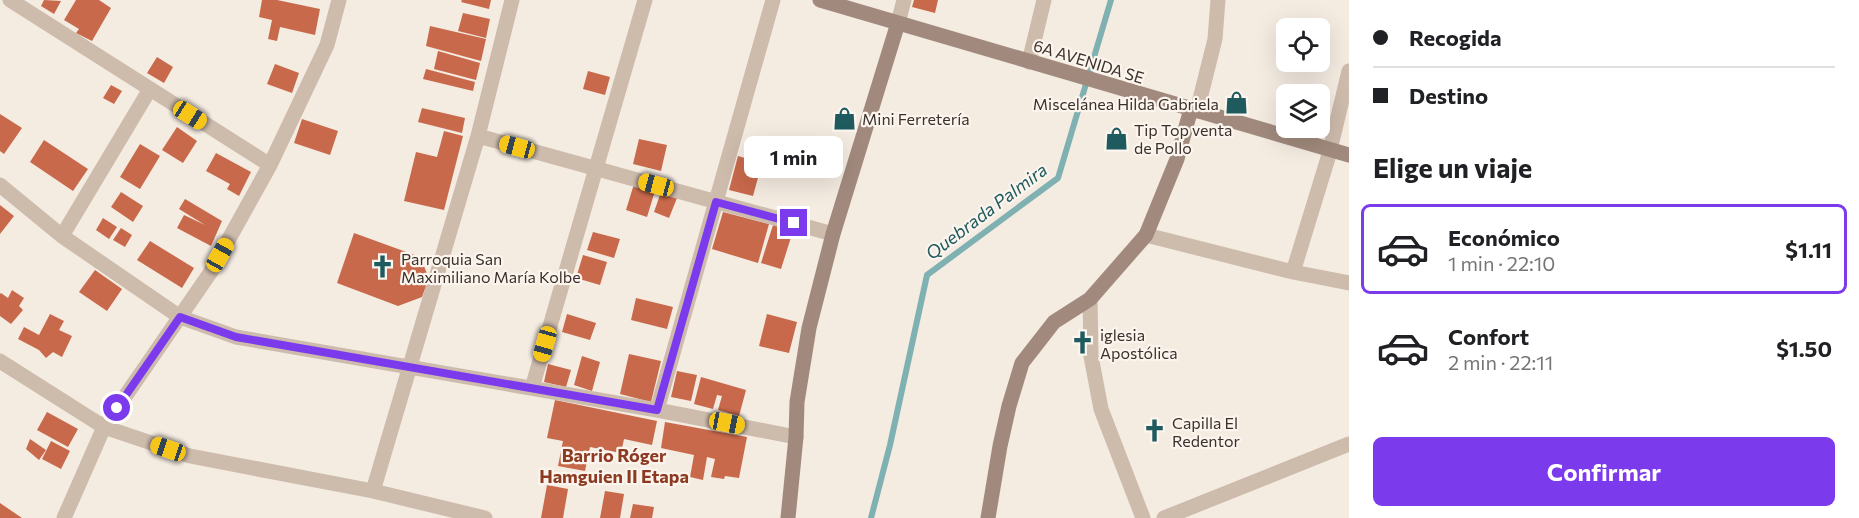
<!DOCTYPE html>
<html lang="es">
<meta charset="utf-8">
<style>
body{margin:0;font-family:Commissioner,sans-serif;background:#f2f2f2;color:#202124;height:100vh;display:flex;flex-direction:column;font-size:22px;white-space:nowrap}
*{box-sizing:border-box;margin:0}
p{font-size:20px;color:#757577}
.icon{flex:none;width:33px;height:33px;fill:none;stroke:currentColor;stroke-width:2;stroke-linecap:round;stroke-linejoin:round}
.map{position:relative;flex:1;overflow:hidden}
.drawer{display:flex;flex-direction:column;background:#fff;width:510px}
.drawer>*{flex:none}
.hud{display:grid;align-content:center;height:132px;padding:0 24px;background:#fff}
.fabs{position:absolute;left:1276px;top:18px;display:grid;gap:12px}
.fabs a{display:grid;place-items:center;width:54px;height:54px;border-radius:9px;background:#fff;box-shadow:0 6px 24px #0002;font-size:30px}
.end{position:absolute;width:27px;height:27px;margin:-14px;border:8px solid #7c3aed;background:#fff;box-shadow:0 0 0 3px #fff}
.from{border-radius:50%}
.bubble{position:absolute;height:42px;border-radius:9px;background:#fff;box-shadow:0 6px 24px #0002;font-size:20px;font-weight:700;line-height:42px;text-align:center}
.car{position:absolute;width:18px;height:36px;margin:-18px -9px;border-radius:8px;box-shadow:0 0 4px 2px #0007;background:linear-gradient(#f5c518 24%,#345 0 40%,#f5c518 0 76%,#345 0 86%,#f5c518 0)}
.hud b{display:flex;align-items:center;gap:21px;height:57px;font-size:22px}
.hud b+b{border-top:2px solid #e0e0e0}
.hud i{width:15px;height:15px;background:#202124}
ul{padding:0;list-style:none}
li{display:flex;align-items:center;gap:18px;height:90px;margin:0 12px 9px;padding:0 12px;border:3px solid transparent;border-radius:9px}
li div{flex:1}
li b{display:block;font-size:22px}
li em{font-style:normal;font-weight:700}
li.on{border-color:#7c3aed}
li>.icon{width:54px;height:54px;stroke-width:1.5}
h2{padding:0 24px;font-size:27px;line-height:72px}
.primary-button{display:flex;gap:12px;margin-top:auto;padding:12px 24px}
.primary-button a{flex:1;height:69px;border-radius:9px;background:#7c3aed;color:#fff;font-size:24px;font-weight:700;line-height:69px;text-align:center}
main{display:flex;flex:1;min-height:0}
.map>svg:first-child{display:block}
</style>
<main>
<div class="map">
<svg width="1349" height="518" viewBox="0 0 1349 518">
<rect width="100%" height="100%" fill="#f4ebe1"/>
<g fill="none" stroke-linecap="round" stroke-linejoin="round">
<path stroke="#7fb0b2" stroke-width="6" d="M871 518 890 445 927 275 1058 178 1111 0"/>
</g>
<path fill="#c8694b" d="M44 0 61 1 54 14 41 6Z
M76 0H99L111 8 92 41 76 33 79 29 64 20Z
M262 0H277L320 9 315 35 280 27 277 41 268 39 272 20 259 17Z
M462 0H491L489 9 461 2Z
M914 0H938L935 13 912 7Z
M463 13 490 19 486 38 458 31Z
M430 26 486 39 481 61 426 46Z
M438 51 480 63 476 80 434 69Z
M157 57 173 67 164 83 147 73Z
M275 64 299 73 292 93 267 84Z
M426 69 475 82 473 91 423 79Z
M588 71 610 77 605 95 583 89Z
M111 85 122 91 114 104 103 98Z
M422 108 465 118 462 133 418 122Z
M0 114 22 128 4 154 0 151Z
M302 119 338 131 330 155 294 143Z
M177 127 197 141 183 163 162 150Z
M444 131 463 136 444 210 404 201 416 152 437 157Z
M639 139 667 145 661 171 633 164Z
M44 140 88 169 73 191 30 162Z
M140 144 160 156 140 189 120 177Z
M216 153 251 172 239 196 227 189 230 184 206 171Z
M738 156 762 163 753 196 729 190Z
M634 184 655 191 647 217 626 210Z
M121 192 143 206 133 222 111 207Z
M661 192 677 198 669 218 654 212Z
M185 199 222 221 211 246 177 228 184 215 205 225 179 209Z
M0 205 14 216 0 234Z
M723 212 769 224 758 263 712 249Z
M103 218 117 227 109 239 96 230Z
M773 225 793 231 781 269 761 263Z
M121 228 132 235 125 247 113 240Z
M593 232 620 239 614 258 587 250Z
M354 233 420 257 429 278 422 297 398 306 337 283Z
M150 241 194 268 182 288 137 260Z
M583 255 607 262 600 285 576 278Z
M95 270 122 289 107 311 79 292Z
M12 290 24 298 19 306 23 310 11 324 0 316V294L1 293 8 298Z
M636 298 673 307 667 329 631 320Z
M50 314 64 321 59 330 72 336 62 357 53 352 46 358 39 350 18 339 24 327 39 335Z
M567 314 596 323 590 340 562 332Z
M767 314 797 322 789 353 759 346Z
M629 354 661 361 651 402 620 394Z
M582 356 600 362 592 391 574 385Z
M548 364 571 370 566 387 544 382Z
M677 371 697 375 691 401 671 397Z
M701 377 746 390 739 416 718 410 722 396 717 395 713 409 694 404Z
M555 400 657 421 652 445 624 439 621 453 590 447 585 471 558 466 563 441 547 438Z
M47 412 78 429 68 447 37 430Z
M665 422 747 437 739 478 725 476 724 479 711 477 715 459 707 457 703 480 690 477 694 455 661 448Z
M30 439 46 450 39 460 26 449Z
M51 441 70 451 61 469 42 459Z
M547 485 568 489 563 518H541Z
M605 491 624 494 620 518H600Z
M0 503 22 518H0Z
M633 504 654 507 652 518H630Z"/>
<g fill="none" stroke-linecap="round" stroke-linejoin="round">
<path stroke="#cdbbac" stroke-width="15" d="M10 0 270 165
M898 23 904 0
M1029 62 1044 0
M1197 111 1215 39 1218 0
M478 136 833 234
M0 185 62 236 180 317 236 337 657 410 796 437
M1146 235 1293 272 1349 283
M62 236 150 89
M1293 272 1328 158 1349 71
M1090 299 1091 356 1101 409 1143 518
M0 361 104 427 190 456 373 491 485 518
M532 388 645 0
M657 410 773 0
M373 491 478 136 512 0
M64 518 104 427 210 273 270 165 327 45 339 0
M1164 518 1349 444"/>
<path stroke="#a18a7d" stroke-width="15" d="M820 0 1349 155
M788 518 796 437 797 402 809 328 833 234 898 23
M988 518 1000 446 1009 406 1022 363 1054 322 1090 299 1146 235 1177 159 1191 109"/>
</g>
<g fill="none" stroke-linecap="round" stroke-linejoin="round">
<path stroke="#7c3aed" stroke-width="8" d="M117 408 180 317 236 337 657 410 716 202 794 223"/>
</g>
<defs>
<symbol id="shop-bare" viewBox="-9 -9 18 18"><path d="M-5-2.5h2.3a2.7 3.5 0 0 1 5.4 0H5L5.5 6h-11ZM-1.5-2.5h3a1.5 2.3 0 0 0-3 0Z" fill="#1f5a5e" stroke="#fbf5ee" stroke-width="2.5" paint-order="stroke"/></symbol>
<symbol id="church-bare" viewBox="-9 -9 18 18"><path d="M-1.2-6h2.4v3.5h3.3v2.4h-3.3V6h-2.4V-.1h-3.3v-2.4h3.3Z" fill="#1f5a5e" stroke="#fbf5ee" stroke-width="2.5" paint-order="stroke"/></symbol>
</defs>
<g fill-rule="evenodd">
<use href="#shop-bare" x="1220" y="86" width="33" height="33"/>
<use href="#shop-bare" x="828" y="102" width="33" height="33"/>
<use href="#shop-bare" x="1100" y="122" width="33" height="33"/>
<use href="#church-bare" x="366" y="250" width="33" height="33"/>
<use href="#church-bare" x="1066" y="326" width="33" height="33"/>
<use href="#church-bare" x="1138" y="414" width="33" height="33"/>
</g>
<g text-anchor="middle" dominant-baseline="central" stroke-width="4.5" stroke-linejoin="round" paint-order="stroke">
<g font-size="16" fill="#3b302b" stroke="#fbf5ee">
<text transform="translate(1089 61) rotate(17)">6A AVENIDA SE</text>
</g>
<g font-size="16" fill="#3b302b" stroke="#fbf5ee" text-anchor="start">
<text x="1219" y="103" text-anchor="end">Miscelánea Hilda Gabriela</text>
<text x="862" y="118">Mini Ferretería</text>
<text x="1134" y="129">Tip Top venta<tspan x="1134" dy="18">de Pollo</tspan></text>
<text x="401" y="258">Parroquia San<tspan x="401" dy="18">Maximiliano María Kolbe</tspan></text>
<text x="1100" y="334">iglesia<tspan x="1100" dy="18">Apostólica</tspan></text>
<text x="1172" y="422">Capilla El<tspan x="1172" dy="18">Redentor</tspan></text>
</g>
<g font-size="18" font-style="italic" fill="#1f5a5e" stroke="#fbf5ee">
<text transform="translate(986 211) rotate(-37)">Quebrada Palmira</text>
</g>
<g font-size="18" font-weight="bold" fill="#8c3b22" stroke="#fbf5ee">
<text x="614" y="455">Barrio Róger<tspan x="614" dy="21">Hamguien II Etapa</tspan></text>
</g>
</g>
</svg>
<div class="fabs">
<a><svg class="icon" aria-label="locate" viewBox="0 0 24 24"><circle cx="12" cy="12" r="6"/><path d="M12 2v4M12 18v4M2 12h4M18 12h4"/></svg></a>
<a><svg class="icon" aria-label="layers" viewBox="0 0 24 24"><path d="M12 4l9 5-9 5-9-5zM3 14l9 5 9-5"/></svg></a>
</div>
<i class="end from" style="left:117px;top:408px"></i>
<i class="end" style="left:794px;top:223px"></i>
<div class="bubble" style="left:744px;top:136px;width:99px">1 min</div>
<i class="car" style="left:190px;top:115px;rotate:122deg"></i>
<i class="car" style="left:517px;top:147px;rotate:285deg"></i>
<i class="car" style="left:656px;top:185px;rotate:285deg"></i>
<i class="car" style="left:220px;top:255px;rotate:29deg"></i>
<i class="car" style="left:545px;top:344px;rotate:196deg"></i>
<i class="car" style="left:727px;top:423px;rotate:101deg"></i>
<i class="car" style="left:168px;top:449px;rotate:289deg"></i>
</div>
<section class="drawer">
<div class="hud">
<b><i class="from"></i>Recogida</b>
<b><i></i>Destino</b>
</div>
<h2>Elige un viaje</h2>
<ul>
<li class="on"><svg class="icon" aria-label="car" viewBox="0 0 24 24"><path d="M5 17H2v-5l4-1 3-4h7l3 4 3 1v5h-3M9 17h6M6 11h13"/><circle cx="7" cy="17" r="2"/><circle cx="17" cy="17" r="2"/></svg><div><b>Económico</b><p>1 min · 22:10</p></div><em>$1.11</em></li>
<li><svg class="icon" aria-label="car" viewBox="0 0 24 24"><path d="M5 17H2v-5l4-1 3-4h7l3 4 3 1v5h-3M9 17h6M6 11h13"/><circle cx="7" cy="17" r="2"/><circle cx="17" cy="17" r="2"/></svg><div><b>Confort</b><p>2 min · 22:11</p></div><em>$1.50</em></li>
</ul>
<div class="primary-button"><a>Confirmar</a></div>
</section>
</main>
